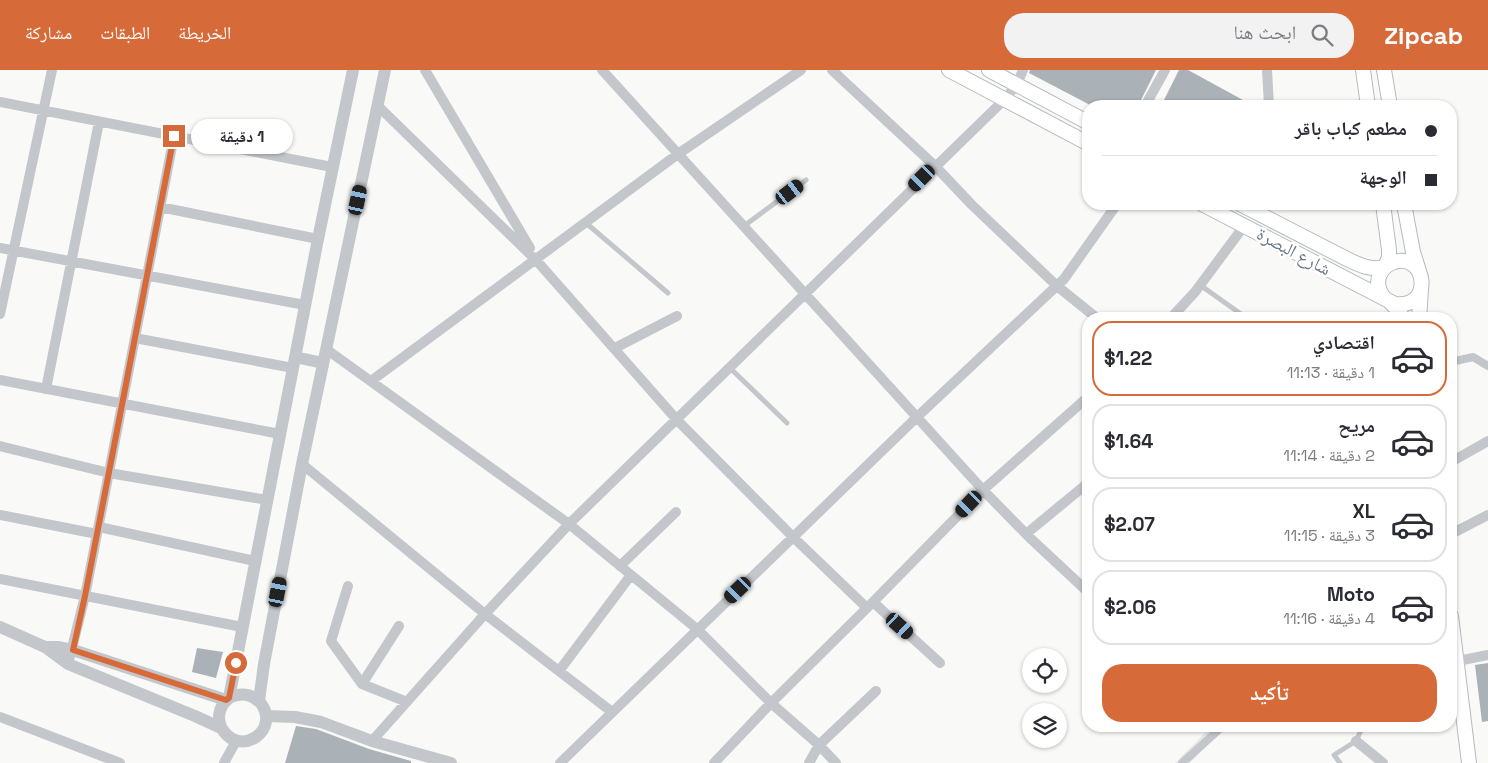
<!DOCTYPE html>
<html lang="ar">
<meta charset="utf-8">
<style>
body{margin:0;font-family:"Space Grotesk","Noto Naskh Arabic",sans-serif;background:#f2f2f3;color:#2b2b33;direction:rtl;height:100vh;display:flex;flex-direction:column;font-size:19px;white-space:nowrap}
*{box-sizing:border-box;margin:0}
p{font-size:16px;color:#7c7c81}
.icon{flex:none;width:28px;height:28px;fill:none;stroke:currentColor;stroke-width:2;stroke-linecap:round;stroke-linejoin:round}
.map{position:relative;flex:1;overflow:hidden;direction:ltr}
.panel{position:absolute;left:1082px;top:242px;width:375px;height:420px;display:flex;flex-direction:column;background:#fff;border-radius:20px;box-shadow:0 1px 4px #0004;direction:rtl}
.panel>*{flex:none}
.hud{position:absolute;left:1082px;top:30px;width:375px;height:110px;border-radius:20px;box-shadow:0 1px 4px #0004;direction:rtl;display:grid;align-content:center;height:110px;padding:0 20px;background:#fff}
.controls{position:absolute;left:1022px;top:578px;display:grid;gap:10px}
.controls a{display:grid;place-items:center;width:45px;height:45px;border-radius:50%;background:#fff;box-shadow:0 1px 4px #0004;font-size:25px}
.end{position:absolute;width:22px;height:22px;margin:-11px;border:6px solid #d76a39;background:#fff;box-shadow:0 0 0 2px #fff}
.from{border-radius:50%}
.bubble{position:absolute;height:35px;border-radius:18px;background:#fff;box-shadow:0 1px 4px #0004;font-size:16px;font-weight:700;line-height:35px;text-align:center;direction:rtl}
.car{position:absolute;width:15px;height:30px;margin:-15px -8px;border-radius:6px;box-shadow:0 0 4px 1px #0007;background:linear-gradient(#222 24%,#8ab4d8 0 40%,#222 0 76%,#8ab4d8 0 86%,#222 0)}
.hud b{display:flex;align-items:center;gap:18px;height:48px;font-size:19px}
.hud b+b{border-top:1px solid #e1e1e2}
.hud i{width:12px;height:12px;background:#2b2b33}
ul{padding:9px 0 0;list-style:none}
li{display:flex;align-items:center;gap:15px;height:75px;margin:0 10px 8px;padding:0 10px;border:2px solid #e1e1e2;border-radius:20px}
li div{flex:1}
li b{display:block;font-size:19px}
li em{font-style:normal;font-weight:700}
li.selected{border-color:#d76a39}
li>.icon{width:45px;height:45px;stroke-width:1.5}
.primary-button{display:flex;gap:10px;margin-top:auto;padding:10px 20px}
.primary-button a{flex:1;height:58px;border-radius:20px;background:#d76a39;color:#fff;font-size:20px;font-weight:700;line-height:58px;text-align:center}
header{display:flex;align-items:center;gap:30px;box-sizing:border-box;height:70px;padding:0 25px;background:#d76a39;color:#fff}
header strong{font-size:24px}
nav{display:flex;gap:28px;margin-inline-start:auto;font-size:18px}
.search{width:350px;height:45px;background:#f2f2f3;display:flex;align-items:center;gap:12px;box-sizing:border-box;padding:0 18px;border-radius:20px;color:#7c7c81;font-size:19px}
.map>svg:first-child{display:block}
</style>
<header>
<strong>Zipcab</strong>
<div class="search"><svg class="icon" aria-label="search" viewBox="0 0 24 24"><circle cx="10" cy="10" r="6"/><path d="M15 15l6 6"/></svg>ابحث هنا</div>
<nav><a>الخريطة</a><a>الطبقات</a><a>مشاركة</a></nav>
</header>
<div class="map">
<svg width="1488" height="693" viewBox="0 0 1488 693">
<rect width="100%" height="100%" fill="#f9f9f7"/>
<path fill="#e7e8e8" d="M1212 656H1226L1190 693H1175Z"/>
<path fill="#aab1b7" d="M1030 0H1156L1138 36H1092L1029 3Z
M1179 0H1188L1254 36H1161Z
M197 578 223 582 216 608 192 602Z
M1488 593V651L1482 652 1475 595Z
M296 656 316 659 369 679 411 691V693H285Z"/>
<g fill="none" stroke-linecap="round" stroke-linejoin="round">
<defs>
<path id="secondary" d="M949 0 1089 74
M989 0 1089 53
M1363 0 1368 36
M1384 0 1390 36
M1202 134 1395 234C1434 239 1427 182 1394 192 1388 194 1383 198 1380 204 1376 213 1379 222 1385 229
M1240 134 1347 189C1359 195 1372 201 1385 197L1389 187V180L1383 134
M1404 134 1413 182 1419 201
M1390 232 1397 239 1404 249
M1419 249 1421 220
M1451 546 1469 693"/>
</defs>
<use href="#secondary" stroke="#b5babf" stroke-width="16"/>
<path stroke="#c3c6ca" stroke-width="5" d="M586 153 668 223
M744 156 806 110
M1200 215 1248 249
M730 298 787 353
M1340 693 1334 685 1356 671 1363 656"/>
<path stroke="#c3c6ca" stroke-width="8" d="M1451 292 1473 287 1488 296
M1182 693 1223 656"/>
<path stroke="#c3c6ca" stroke-width="10" d="M425 0 530 178
M602 0 983 420 1029 467 1089 523
M832 0 935 96 972 135 1057 216 1098 249
M1267 0 1269 36
M0 32 332 97
M378 36 536 190 677 350 793 467 867 538
M1145 36 1165 0
M160 137 318 169
M0 178 305 235
M0 244 52 0
M1170 249 1195 222 1244 156
M135 268 293 298
M615 278 677 246
M326 279 569 454 697 559 771 633 819 675 836 693
M0 310 280 364
M371 311 678 84 801 0
M46 319 99 52
M0 376 109 403 267 430
M1451 392 1488 371
M302 394 485 544 612 642
M0 445 97 464
M99 457 255 491
M1026 464 1089 412
M1451 464 1488 445
M620 496 676 442
M0 509 242 557
M348 516 331 571 362 614 407 632
M873 532 940 593
M1458 591 1488 585
M68 594 85 526 174 66
M559 601 631 505
M362 614 399 556
M0 647 120 693
M372 671 485 544 569 454 1005 29 1017 14 1023 0
M1356 671 1383 693
M224 693 236 671
M560 693 917 347 1064 209 1117 134
M714 693 771 633 873 532 983 420 1089 326
M809 693 819 675 876 621"/>
<path stroke="#c3c6ca" stroke-width="12" d="M295 287 323 293
M0 557 45 577 68 594 195 646 221 658
M45 577H59L73 580 226 630
M229 628C258 613 280 650 256 667 231 684 204 648 229 628L318 169 353 0
M259 631 264 594 302 394 385 0
M266 646 295 647 321 652 372 671 451 693"/>
<use href="#secondary" stroke="#fff" stroke-width="14"/>
</g>
<g fill="none" stroke-linecap="round" stroke-linejoin="round">
<path stroke="#d76a39" stroke-width="6" d="M174 66 85 526 73 580 226 630 229 628 236 593"/>
</g>
<g text-anchor="middle" dominant-baseline="central" stroke-width="5" stroke-linejoin="round" paint-order="stroke">
<g font-size="18" fill="#6a7886" stroke="#fff">
<text transform="translate(1294 181) rotate(28)">شارع البصرة</text>
</g>
</g>
</svg>
<div class="controls">
<a><svg class="icon" aria-label="locate" viewBox="0 0 24 24"><circle cx="12" cy="12" r="6"/><path d="M12 2v4M12 18v4M2 12h4M18 12h4"/></svg></a>
<a><svg class="icon" aria-label="layers" viewBox="0 0 24 24"><path d="M12 4l9 5-9 5-9-5zM3 14l9 5 9-5"/></svg></a>
</div>
<i class="end from" style="left:236px;top:593px"></i>
<i class="end" style="left:174px;top:66px"></i>
<div class="bubble" style="left:191px;top:49px;width:102px">1 دقيقة</div>
<i class="car" style="left:922px;top:108px;rotate:225deg"></i>
<i class="car" style="left:790px;top:122px;rotate:53deg"></i>
<i class="car" style="left:358px;top:130px;rotate:12deg"></i>
<i class="car" style="left:969px;top:434px;rotate:224deg"></i>
<i class="car" style="left:738px;top:520px;rotate:226deg"></i>
<i class="car" style="left:278px;top:522px;rotate:11deg"></i>
<i class="car" style="left:900px;top:556px;rotate:132deg"></i>
<div class="hud">
<b><i class="from"></i>مطعم كباب باقر</b>
<b><i></i>الوجهة</b>
</div>
<section class="panel">
<ul>
<li class="selected"><svg class="icon" aria-label="car" viewBox="0 0 24 24"><path d="M5 17H2v-5l4-1 3-4h7l3 4 3 1v5h-3M9 17h6M6 11h13"/><circle cx="7" cy="17" r="2"/><circle cx="17" cy="17" r="2"/></svg><div><b>اقتصادي</b><p>1 دقيقة · 11:13</p></div><em>$1.22</em></li>
<li><svg class="icon" aria-label="car" viewBox="0 0 24 24"><path d="M5 17H2v-5l4-1 3-4h7l3 4 3 1v5h-3M9 17h6M6 11h13"/><circle cx="7" cy="17" r="2"/><circle cx="17" cy="17" r="2"/></svg><div><b>مريح</b><p>2 دقيقة · 11:14</p></div><em>$1.64</em></li>
<li><svg class="icon" aria-label="car" viewBox="0 0 24 24"><path d="M5 17H2v-5l4-1 3-4h7l3 4 3 1v5h-3M9 17h6M6 11h13"/><circle cx="7" cy="17" r="2"/><circle cx="17" cy="17" r="2"/></svg><div><b>XL</b><p>3 دقيقة · 11:15</p></div><em>$2.07</em></li>
<li><svg class="icon" aria-label="car" viewBox="0 0 24 24"><path d="M5 17H2v-5l4-1 3-4h7l3 4 3 1v5h-3M9 17h6M6 11h13"/><circle cx="7" cy="17" r="2"/><circle cx="17" cy="17" r="2"/></svg><div><b>Moto</b><p>4 دقيقة · 11:16</p></div><em>$2.06</em></li>
</ul>
<div class="primary-button"><a>تأكيد</a></div>
</section>
</div>
